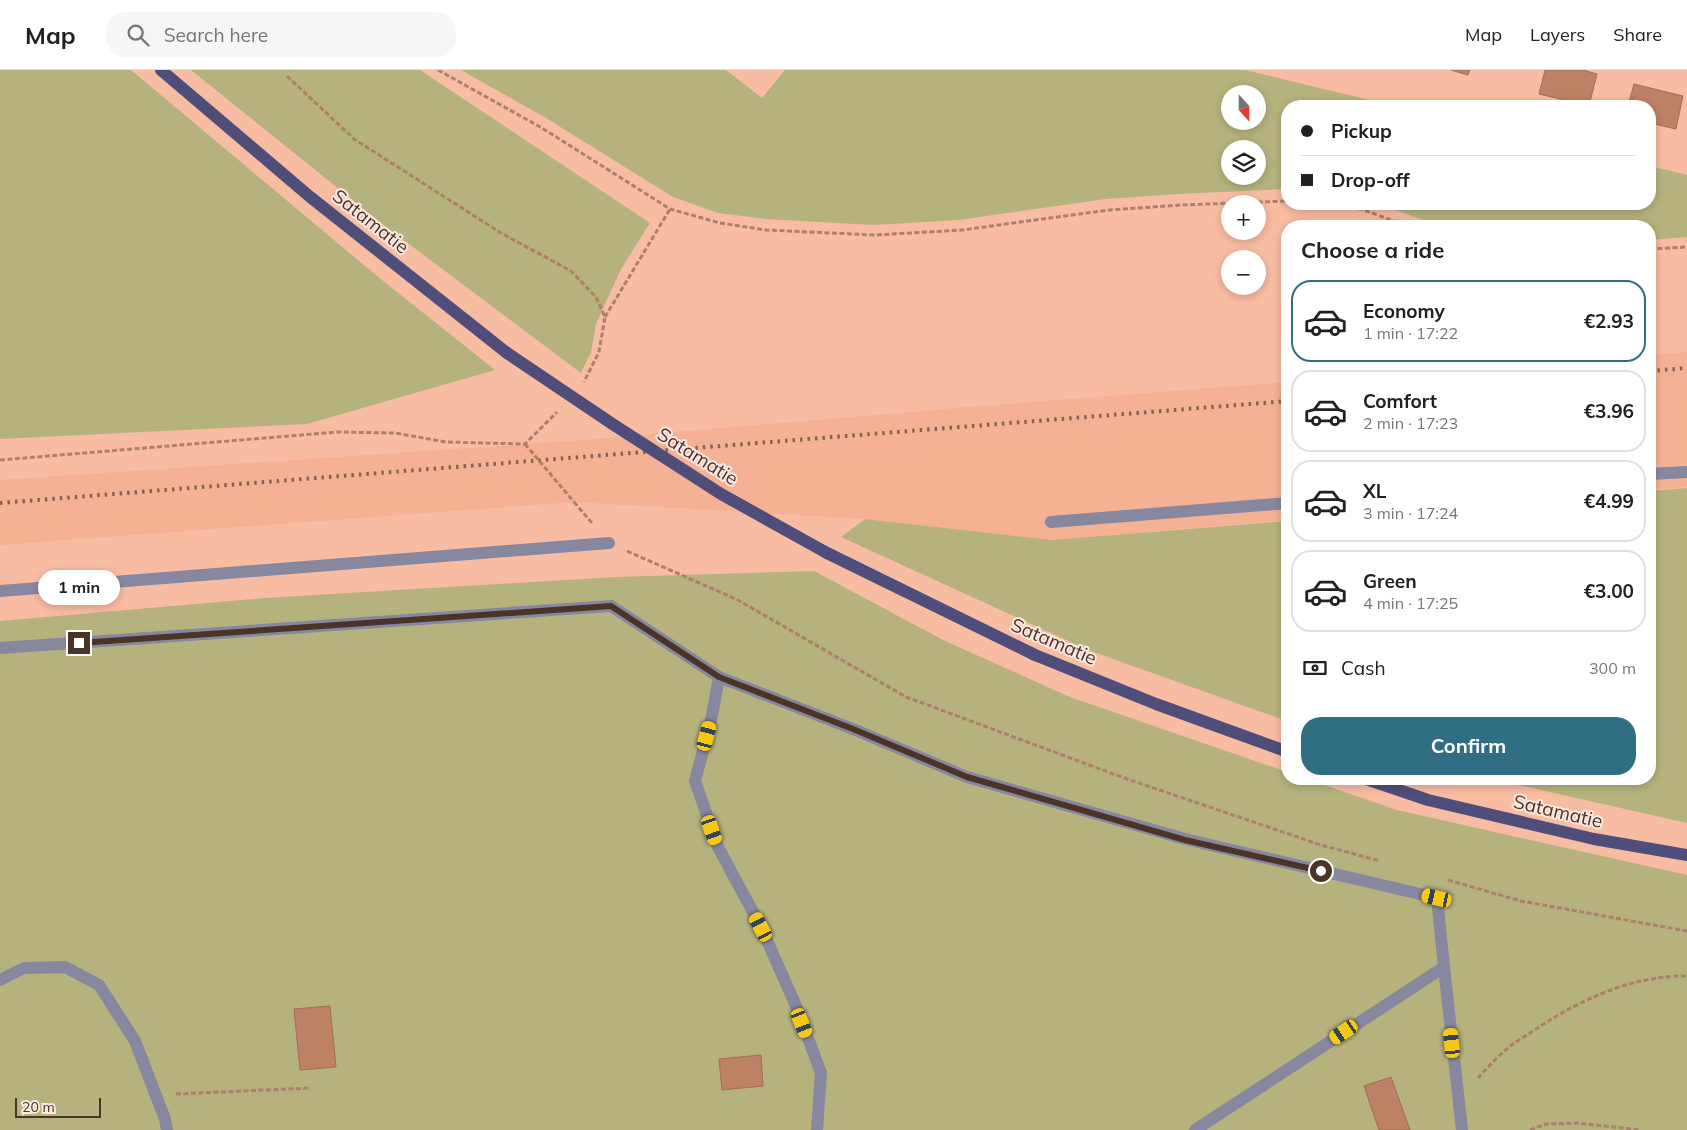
<!DOCTYPE html>
<meta charset="utf-8">
<style>
body{margin:0;font-family:Mulish,sans-serif;background:#f6f6f6;color:#202124;height:100vh;display:flex;flex-direction:column;font-size:19px;white-space:nowrap}
*{box-sizing:border-box;margin:0}
p{font-size:16px;color:#757577}
.icon{flex:none;width:28px;height:28px;fill:none;stroke:currentColor;stroke-width:2;stroke-linecap:round;stroke-linejoin:round}
.map{position:relative;flex:1;overflow:hidden}
.side{position:absolute;left:1281px;top:150px;width:375px;height:565px;display:flex;flex-direction:column;background:#fff;border-radius:20px;box-shadow:0 2px 8px #0003}
.side>*{flex:none}
.top-card{position:absolute;left:1281px;top:30px;width:375px;height:110px;border-radius:20px;box-shadow:0 2px 8px #0003;display:grid;align-content:center;height:110px;padding:0 20px;background:#fff}
.needle{width:32px;rotate:159deg}
.tools{position:absolute;left:1221px;top:15px;display:grid;gap:10px}
.tools a{display:grid;place-items:center;width:45px;height:45px;border-radius:50%;background:#fff;box-shadow:0 2px 8px #0003;font-size:25px}
.scale{position:absolute;left:15px;bottom:12px;width:86px;box-sizing:border-box;padding-left:5px;border:2px solid #4b3328;border-top:0;font-size:14px;line-height:18px;white-space:nowrap;color:#4b3328;-webkit-text-stroke:4px #fbe8e0;paint-order:stroke}
.end{position:absolute;width:22px;height:22px;margin:-11px;border:6px solid #4b3328;background:#fff;box-shadow:0 0 0 2px #fff}
.from{border-radius:50%}
.bubble{position:absolute;height:35px;border-radius:18px;background:#fff;box-shadow:0 2px 8px #0003;font-size:16px;font-weight:700;line-height:35px;text-align:center}
.car{position:absolute;width:15px;height:30px;margin:-15px -8px;border-radius:6px;box-shadow:0 0 4px 1px #0007;background:linear-gradient(#f5c518 24%,#345 0 40%,#f5c518 0 76%,#345 0 86%,#f5c518 0)}
.top-card b{display:flex;align-items:center;gap:18px;height:48px;font-size:19px}
.top-card b+b{border-top:1px solid #e0e0e0}
.top-card i{width:12px;height:12px;background:#202124}
ul{padding:0;list-style:none}
li{display:flex;align-items:center;gap:15px;height:82px;margin:0 10px 8px;padding:0 10px;border:2px solid #e0e0e0;border-radius:20px}
li div{flex:1}
li b{display:block;font-size:19px}
li em{font-style:normal;font-weight:700}
li.current{border-color:#306e84}
li>.icon{width:45px;height:45px;stroke-width:1.5}
h2{padding:0 20px;font-size:22px;line-height:60px}
.pay{display:flex;align-items:center;gap:12px;height:55px;padding:0 20px;font-size:19px}
.pay p{margin-inline-start:auto}
.cta{display:flex;gap:10px;margin-top:auto;padding:10px 20px}
.cta a{flex:1;height:58px;border-radius:20px;background:#306e84;color:#fff;font-size:20px;font-weight:700;line-height:58px;text-align:center}
header{display:flex;align-items:center;gap:30px;box-sizing:border-box;height:70px;padding:0 25px;background:#fff;border-bottom:1px solid #e0e0e0}
header strong{font-size:24px}
nav{display:flex;gap:28px;margin-inline-start:auto;font-size:18px}
.search{width:350px;height:45px;background:#f6f6f6;display:flex;align-items:center;gap:12px;box-sizing:border-box;padding:0 18px;border-radius:20px;color:#757577;font-size:19px}
.map>svg:first-child{display:block}
</style>
<header>
<strong>Map</strong>
<div class="search"><svg class="icon" aria-label="search" viewBox="0 0 24 24"><circle cx="10" cy="10" r="6"/><path d="M15 15l6 6"/></svg>Search here</div>
<nav><a>Map</a><a>Layers</a><a>Share</a></nav>
</header>
<div class="map">
<svg width="1687" height="1060" viewBox="0 0 1687 1060">
<rect width="100%" height="100%" fill="#f8bca2"/>
<path fill="#f4b194" d="M1687 282V417L1650 420V285Z
M1287 312V450L1052 470 865 449 574 432 0 475V410L571 371 968 337Z"/>
<path fill="#b5b27d" fill-rule="evenodd" d="M0 0H131L377 206 495 300 307 354 0 369Z
M191 0H420L650 153 621 199 596 254 591 282 581 303 385 156Z
M461 0H726L762 28 785 0H1245L1394 36H1288L1287 119 1177 124 1106 129 959 150 873 155 765 149 718 143 673 127 546 48ZM1230 24H1258V51H1230ZM1230 79H1258V106H1230Z
M1650 96 1687 105V167L1650 170V156H1440L1379 134H1650Z
M1687 418V753L1492 709H1650V421Z
M865 449 1052 470 1287 451V651L1088 580 841 467Z
M814 501 943 570 1070 627 1287 702 1288 709H1307L1397 740 1687 805V1060H0V551L265 528 616 507Z"/>
<path fill="#bd8166" stroke="#a46d55" d="M1451 0H1470L1468 5Z
M1545 0H1583L1597 4 1589 36 1539 24Z
M1634 14 1683 26 1676 59 1650 53V36H1628Z
M330 936 336 997 300 1000 294 939Z
M761 985 763 1016 722 1020 719 989Z
M1391 1007 1410 1060H1379L1364 1016Z"/>
<g fill="none" stroke-linecap="round" stroke-linejoin="round">
<path stroke="#ad806d" stroke-width="3" stroke-dasharray="5 2.5" stroke-linecap="butt" d="M438 0 542 58 670 139 720 153 766 160 875 165 962 160 1109 140 1181 135 1288 131
M287 6 354 69 501 163 571 201 596 227 605 247 599 282 584 312
M1313 134 1361 139 1408 156
M1650 179 1687 177
M605 247 670 139
M0 390 337 362 395 363 446 372 525 374 557 342
M574 432 592 453
M627 481 738 530 906 627 1127 709 1321 775 1380 791
M1448 810 1521 831 1687 861
M1478 1008C1487 998 1497 987 1508 978 1514 972 1523 968 1530 963 1575 932 1631 905 1687 906
M176 1024 311 1018
M1530 1060 1546 1054 1578 1053 1641 1060"/>
<path stroke="#8787a0" stroke-width="12" d="M1650 404 1687 402
M1051 452 1288 433
M0 521 609 473
M0 578 611 536 719 607 853 659 967 707 1185 769 1437 828 1444 897 1195 1060
M719 607 711 651 695 711 718 777 761 857 796 936 821 1003 817 1060
M1444 897 1462 1060
M0 910 24 898 65 897 99 915 135 971 165 1049 167 1060"/>
<path stroke="#4f4e7a" stroke-width="12" d="M161 0 309 126 507 283
M827 483 1035 585 1156 634 1288 682
M1366 709 1428 730 1594 769 1687 785"/>
<path stroke="#876252" stroke-width="4" stroke-dasharray="2.5 5" stroke-linecap="butt" d="M1650 301 1687 298
M0 433 1288 331"/>
<path stroke="#ad806d" stroke-width="3" stroke-dasharray="5 2.5" stroke-linecap="butt" d="M525 374 574 432"/>
<path stroke="#4f4e7a" stroke-width="12" d="M507 283 614 355 721 424 827 483"/>
</g>
<g fill="none" stroke-linecap="round" stroke-linejoin="round">
<path stroke="#4b3328" stroke-width="6" d="M79 573 611 536 719 607 853 659 967 707 1185 770 1321 801"/>
</g>
<g text-anchor="middle" dominant-baseline="central" stroke-width="4" stroke-linejoin="round" paint-order="stroke">
<g font-size="19" fill="#4b3328" stroke="#fbe8e0">
<text transform="translate(371 151) rotate(38)">Satamatie</text>
<text transform="translate(698 386) rotate(32)">Satamatie</text>
<text transform="translate(1054 571) rotate(23)">Satamatie</text>
<text transform="translate(1558 741) rotate(13)">Satamatie</text>
</g>
</g>
</svg>
<div class="tools">
<a><svg class="needle" viewBox="-14 -14 28 28"><path d="M0-13l5 13h-10z" fill="#e53935"/><path d="M0 13l5-13h-10z" fill="#757577"/></svg></a>
<a><svg class="icon" aria-label="layers" viewBox="0 0 24 24"><path d="M12 4l9 5-9 5-9-5zM3 14l9 5 9-5"/></svg></a>
<a>+</a>
<a>−</a>
</div>
<div class="scale">20 m</div>
<i class="end from" style="left:1321px;top:801px"></i>
<i class="end" style="left:79px;top:573px"></i>
<div class="bubble" style="left:38px;top:500px;width:82px">1 min</div>
<i class="car" style="left:707px;top:666px;rotate:15deg"></i>
<i class="car" style="left:712px;top:760px;rotate:161deg"></i>
<i class="car" style="left:1437px;top:828px;rotate:283deg"></i>
<i class="car" style="left:761px;top:857px;rotate:332deg"></i>
<i class="car" style="left:802px;top:953px;rotate:159deg"></i>
<i class="car" style="left:1344px;top:962px;rotate:236deg"></i>
<i class="car" style="left:1452px;top:973px;rotate:354deg"></i>
<div class="top-card">
<b><i class="from"></i>Pickup</b>
<b><i></i>Drop-off</b>
</div>
<section class="side">
<h2>Choose a ride</h2>
<ul>
<li class="current"><svg class="icon" aria-label="car" viewBox="0 0 24 24"><path d="M5 17H2v-5l4-1 3-4h7l3 4 3 1v5h-3M9 17h6M6 11h13"/><circle cx="7" cy="17" r="2"/><circle cx="17" cy="17" r="2"/></svg><div><b>Economy</b><p>1 min · 17:22</p></div><em>€2.93</em></li>
<li><svg class="icon" aria-label="car" viewBox="0 0 24 24"><path d="M5 17H2v-5l4-1 3-4h7l3 4 3 1v5h-3M9 17h6M6 11h13"/><circle cx="7" cy="17" r="2"/><circle cx="17" cy="17" r="2"/></svg><div><b>Comfort</b><p>2 min · 17:23</p></div><em>€3.96</em></li>
<li><svg class="icon" aria-label="car" viewBox="0 0 24 24"><path d="M5 17H2v-5l4-1 3-4h7l3 4 3 1v5h-3M9 17h6M6 11h13"/><circle cx="7" cy="17" r="2"/><circle cx="17" cy="17" r="2"/></svg><div><b>XL</b><p>3 min · 17:24</p></div><em>€4.99</em></li>
<li><svg class="icon" aria-label="car" viewBox="0 0 24 24"><path d="M5 17H2v-5l4-1 3-4h7l3 4 3 1v5h-3M9 17h6M6 11h13"/><circle cx="7" cy="17" r="2"/><circle cx="17" cy="17" r="2"/></svg><div><b>Green</b><p>4 min · 17:25</p></div><em>€3.00</em></li>
</ul>
<div class="pay"><svg class="icon" aria-label="cash" viewBox="0 0 24 24"><path d="M3 7h18v10H3z"/><circle cx="12" cy="12" r="2"/></svg>Cash<p>300 m</p></div>
<div class="cta"><a>Confirm</a></div>
</section>
</div>
